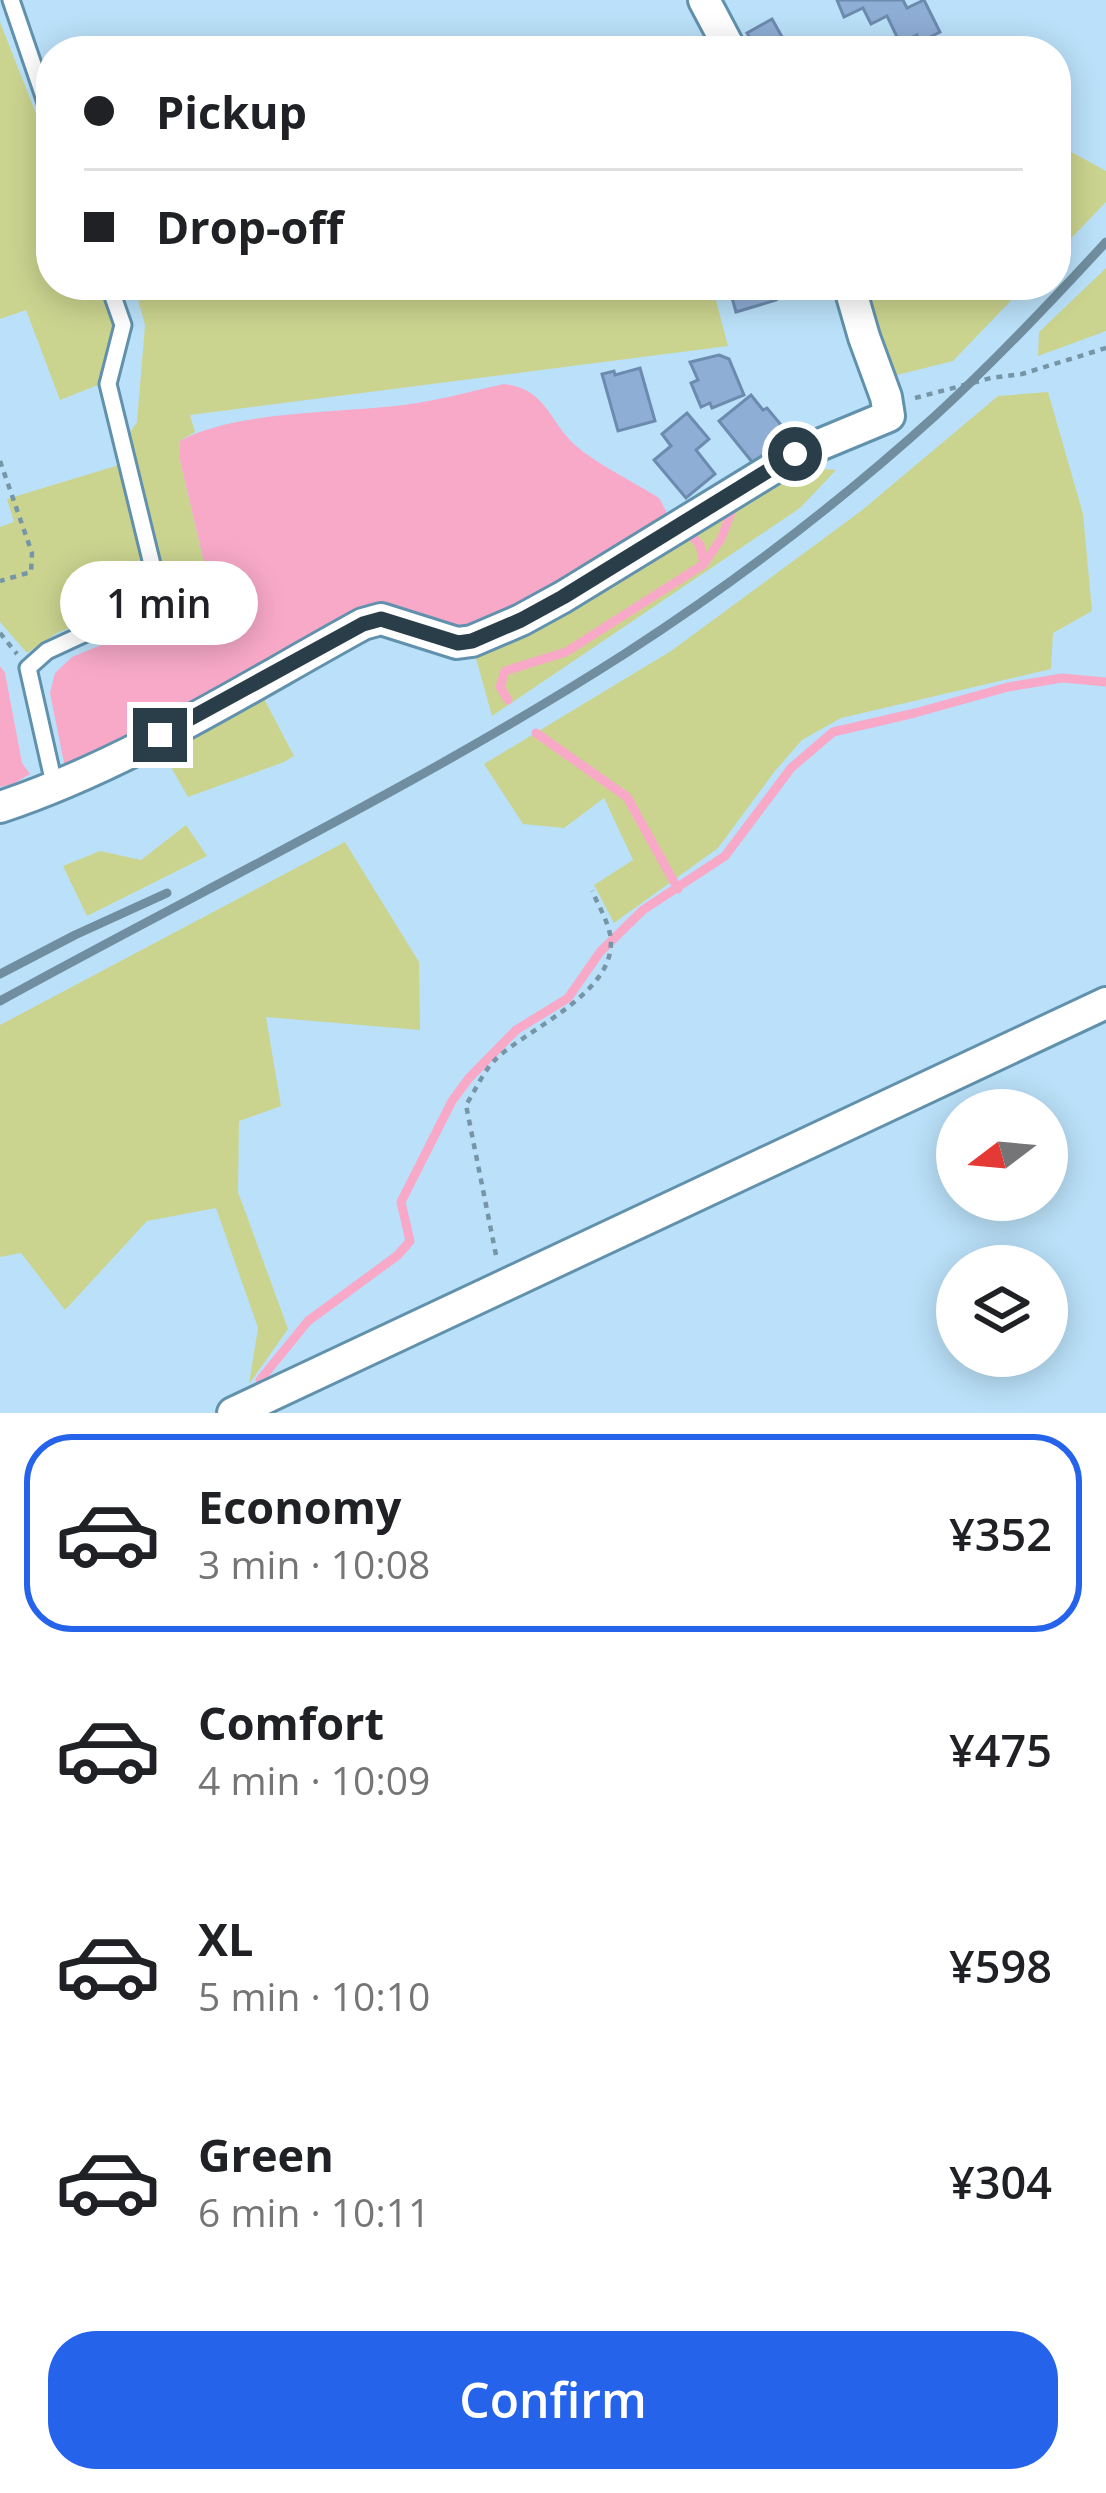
<!DOCTYPE html>
<meta charset="utf-8">
<style>
body{margin:0;font-family:"Open Sans",sans-serif;background:#f2f2f2;color:#202124;height:100vh;display:flex;flex-direction:column;font-size:45px;white-space:nowrap}
*{box-sizing:border-box;margin:0}
p{font-size:39px;color:#757577}
.icon{flex:none;width:66px;height:66px;fill:none;stroke:currentColor;stroke-width:2;stroke-linecap:round;stroke-linejoin:round}
.map{position:relative;height:1413px;overflow:hidden}
.details{display:flex;flex-direction:column;background:#fff;flex:1}
.details>*{flex:none}
.banner{position:absolute;left:36px;top:36px;width:1035px;height:264px;border-radius:48px;box-shadow:0 6px 30px #0003;display:grid;align-content:center;height:264px;padding:0 48px;background:#fff}
.needle{width:78px;rotate:254deg}
.tools{position:absolute;left:936px;top:1089px;display:grid;gap:24px}
.tools a{display:grid;place-items:center;width:132px;height:132px;border-radius:50%;background:#fff;box-shadow:0 6px 30px #0003;font-size:60px}
.end{position:absolute;width:54px;height:54px;margin:-27px;border:15px solid #293e49;background:#fff;box-shadow:0 0 0 6px #fff}
.from{border-radius:50%}
.bubble{position:absolute;height:84px;border-radius:42px;background:#fff;box-shadow:0 6px 30px #0003;font-size:39px;font-weight:600;line-height:84px;text-align:center}
.banner b{display:flex;align-items:center;gap:42px;height:114px;font-size:45px}
.banner b+b{border-top:3px solid #e0e0e0}
.banner i{width:30px;height:30px;background:#202124}
ul{padding:21px 0 0;list-style:none}
li{display:flex;align-items:center;gap:36px;height:198px;margin:0 24px 18px;padding:0 24px;border:6px solid transparent;border-radius:48px}
li div{flex:1}
li b{display:block;font-size:45px}
li em{font-style:normal;font-weight:600}
li.active{border-color:#2563eb}
li>.icon{width:108px;height:108px;stroke-width:1.5}
.action{display:flex;gap:24px;margin-top:auto;padding:24px 48px}
.action a{flex:1;height:138px;border-radius:48px;background:#2563eb;color:#fff;font-size:48px;font-weight:600;line-height:138px;text-align:center}
.map>svg:first-child{display:block}
</style>
<div class="map">
<svg width="1106" height="1413" viewBox="0 0 1106 1413">
<rect width="100%" height="100%" fill="#bae1f9"/>
<path fill="#cbd48f" d="M0 22 51 152V285H100L114 326 98 385 60 400 26 310 0 319Z
M1064 148 1106 171V202L1056 254V149Z
M1106 268V331L1038 356 1039 332Z
M134 285H712L728 346 190 415 195 432 180 441V460L210 588 206 602 190 610 171 604 128 435 137 422 145 325Z
M864 285H1026L953 361 889 377Z
M1048 392 1083 514 1092 611 1053 633 1051 669 841 718 802 740 775 771 718 848 614 923 594 885 633 860 604 798 564 828 523 824 484 764 671 651 861 511 998 396Z
M119 465 150 594 57 633 27 653 0 622V527L14 522 7 499Z
M809 468 836 470 800 508 492 716 475 655 722 509Z
M262 695 294 756 284 762 188 797 160 748Z
M186 825 207 856 87 916 63 866 100 851 141 860Z
M345 842 419 962 420 1030 266 1017 281 1106 239 1121 238 1192 288 1329 249 1384 258 1328 216 1208 147 1221 65 1310 21 1253 0 1257V1025Z"/>
<path fill="#f8a9c8" d="M504 384C547 389 548 421 576 446 597 464 634 482 659 498L666 511 663 525 551 595 461 634 351 616 73 765 64 763 50 693 55 673 72 657 206 602 210 588 180 460V441C233 411 340 413 403 405 437 401 471 391 504 384Z
M0 666 5 673 22 763 30 774 13 784 0 787Z"/>
<g fill="none" stroke-linecap="round" stroke-linejoin="round">
<path stroke="#f8a9c8" stroke-width="9" d="M705 562 721 539 732 510 738 505
M508 700 500 687 505 671 566 652 704 564 700 545 688 532
M536 733 627 797 678 889
M260 1380 308 1321 398 1255 410 1241 401 1202 452 1101 469 1078 516 1030 568 998 600 952 643 910 725 856 791 768 833 732 915 713 1008 687 1062 678 1106 682"/>
</g>
<path fill="#8faed5" stroke="#6d8aaf" stroke-width="3" d="M837 0H903L907 8 924 0 940 32 920 42 917 35 900 43 887 16 871 24 863 8 844 17Z
M772 19 790 51H758L747 33Z
M771 285 776 300 736 312 729 287Z
M719 355 729 359 744 395 712 408 710 403 701 407 691 383 698 380 690 362Z
M640 368 655 421 618 431 602 374 614 371 615 375Z
M751 395 763 410 767 408 787 432 771 445 776 452 757 468 719 421Z
M687 413 709 439 696 450 715 474 686 498 654 460 671 446 662 434Z"/>
<g fill="none" stroke-linecap="round" stroke-linejoin="round">
<defs>
<path id="service" d="M11 0 51 117
M55 788 28 668 47 651 155 601 159 593 108 384 123 325 109 285"/>
<path id="minor" d="M704 0 731 51
M0 807C127 765 246 688 363 624L381 619 457 643 472 641 521 620 563 597 795 455 889 416 886 397 864 337 849 285
M233 1413 1106 1003"/>
</defs>
<use href="#service" stroke="#6191ac" stroke-width="21"/>
<use href="#minor" stroke="#6191ac" stroke-width="36"/>
<path stroke="#7695a7" stroke-width="4.5" stroke-dasharray="6 6" stroke-linecap="butt" d="M915 398 991 378 1022 374 1106 348
M0 461 32 553 31 572 0 581
M0 633 17 654
M496 1255 466 1105C475 1091 484 1070 496 1059 528 1028 621 991 610 934 607 920 598 904 592 891"/>
<use href="#service" stroke="#fff" stroke-width="15"/>
<use href="#minor" stroke="#fff" stroke-width="30"/>
<path stroke="#708e9f" stroke-width="9" d="M0 974 75 935 167 893
M0 1001C209 886 425 782 626 653 734 583 839 503 935 416 995 361 1051 302 1106 242"/>
</g>
<g fill="none" stroke-linecap="round" stroke-linejoin="round">
<path stroke="#293e49" stroke-width="15" d="M160 735 363 624 381 619 458 643 472 641 521 620 563 597 795 454"/>
</g>
</svg>
<div class="tools">
<a><svg class="needle" viewBox="-14 -14 28 28"><path d="M0-13l5 13h-10z" fill="#e53935"/><path d="M0 13l5-13h-10z" fill="#757577"/></svg></a>
<a><svg class="icon" aria-label="layers" viewBox="0 0 24 24"><path d="M12 4l9 5-9 5-9-5zM3 14l9 5 9-5"/></svg></a>
</div>
<i class="end from" style="left:795px;top:454px"></i>
<i class="end" style="left:160px;top:735px"></i>
<div class="bubble" style="left:60px;top:561px;width:198px">1 min</div>
<div class="banner">
<b><i class="from"></i>Pickup</b>
<b><i></i>Drop-off</b>
</div>
</div>
<section class="details">
<ul>
<li class="active"><svg class="icon" aria-label="car" viewBox="0 0 24 24"><path d="M5 17H2v-5l4-1 3-4h7l3 4 3 1v5h-3M9 17h6M6 11h13"/><circle cx="7" cy="17" r="2"/><circle cx="17" cy="17" r="2"/></svg><div><b>Economy</b><p>3 min · 10:08</p></div><em>¥352</em></li>
<li><svg class="icon" aria-label="car" viewBox="0 0 24 24"><path d="M5 17H2v-5l4-1 3-4h7l3 4 3 1v5h-3M9 17h6M6 11h13"/><circle cx="7" cy="17" r="2"/><circle cx="17" cy="17" r="2"/></svg><div><b>Comfort</b><p>4 min · 10:09</p></div><em>¥475</em></li>
<li><svg class="icon" aria-label="car" viewBox="0 0 24 24"><path d="M5 17H2v-5l4-1 3-4h7l3 4 3 1v5h-3M9 17h6M6 11h13"/><circle cx="7" cy="17" r="2"/><circle cx="17" cy="17" r="2"/></svg><div><b>XL</b><p>5 min · 10:10</p></div><em>¥598</em></li>
<li><svg class="icon" aria-label="car" viewBox="0 0 24 24"><path d="M5 17H2v-5l4-1 3-4h7l3 4 3 1v5h-3M9 17h6M6 11h13"/><circle cx="7" cy="17" r="2"/><circle cx="17" cy="17" r="2"/></svg><div><b>Green</b><p>6 min · 10:11</p></div><em>¥304</em></li>
</ul>
<div class="action"><a>Confirm</a></div>
</section>
